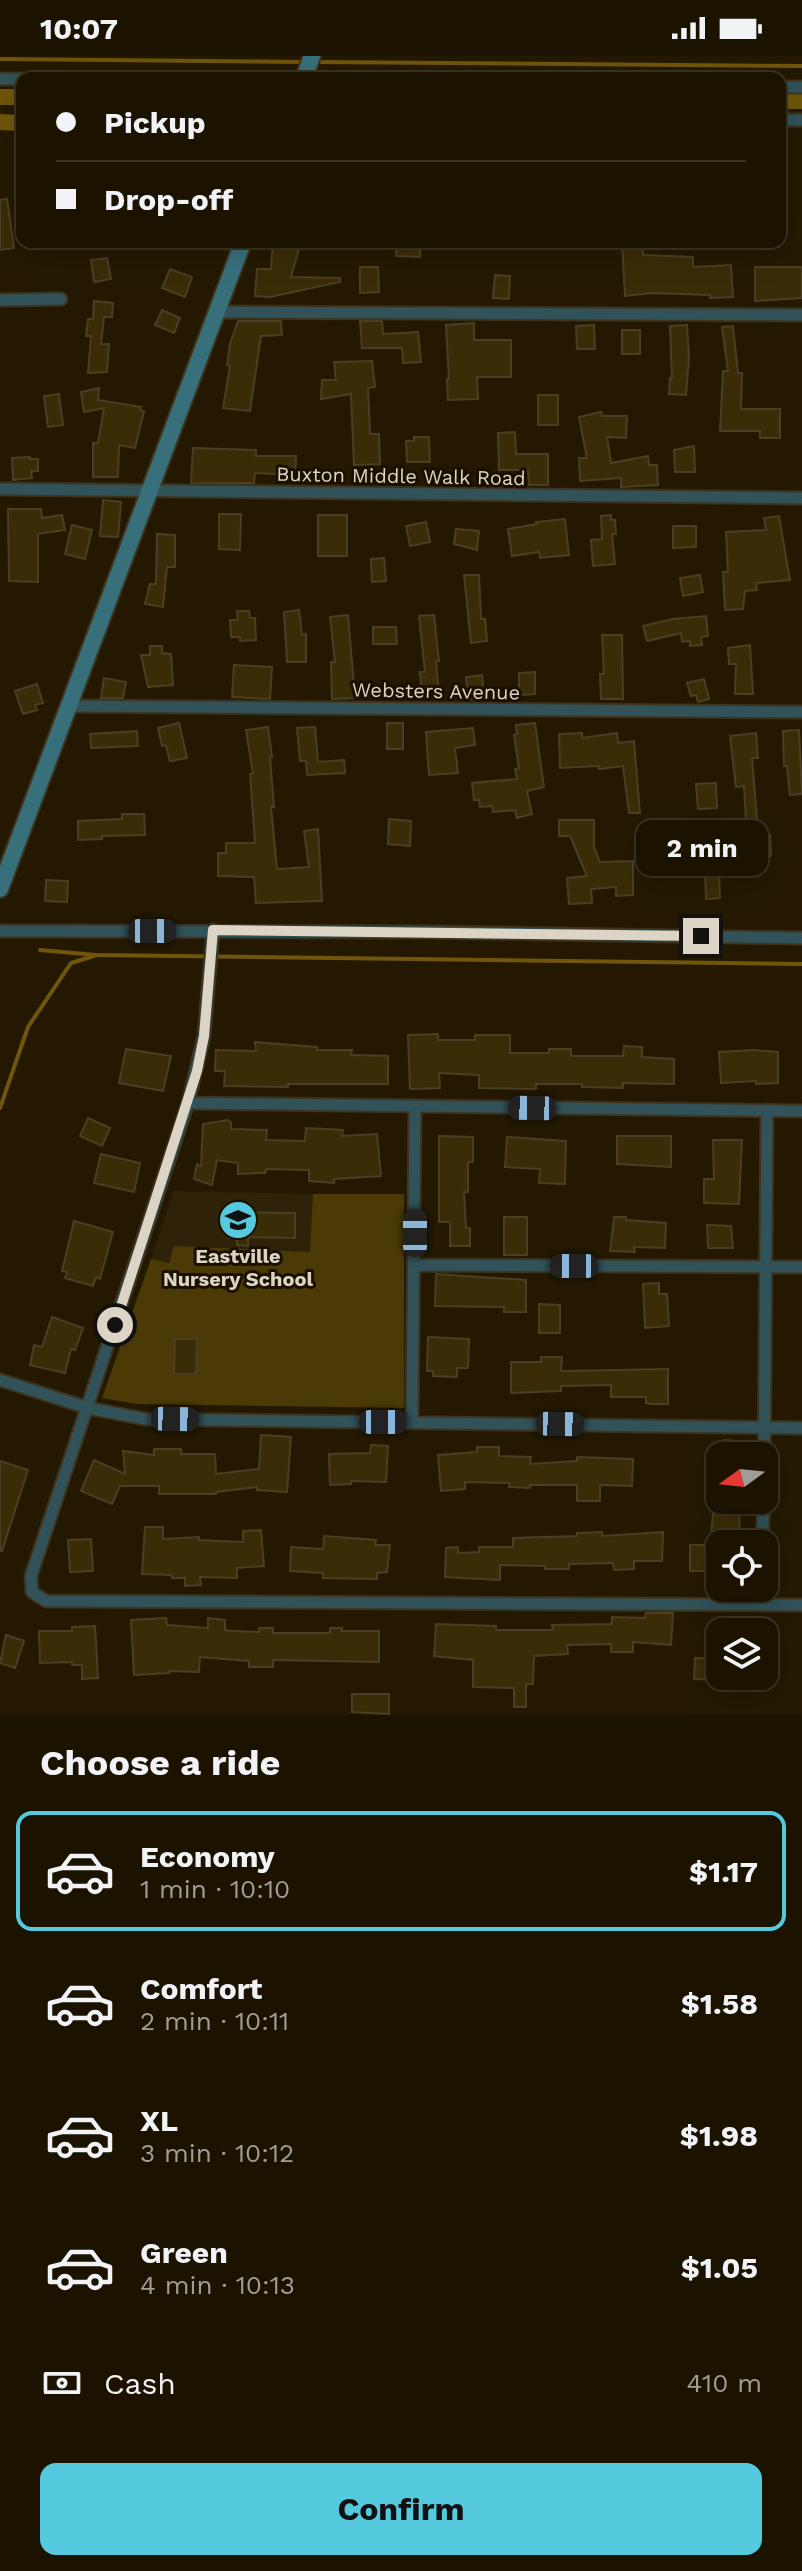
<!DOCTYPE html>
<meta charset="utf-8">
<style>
body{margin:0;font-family:"Work Sans",sans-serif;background:#241c0a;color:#f1f3f6;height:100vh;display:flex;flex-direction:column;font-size:30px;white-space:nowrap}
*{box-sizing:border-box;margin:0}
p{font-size:26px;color:#a09e99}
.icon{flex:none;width:44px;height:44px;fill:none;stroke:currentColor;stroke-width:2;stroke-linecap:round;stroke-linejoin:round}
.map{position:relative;height:1659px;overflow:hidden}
.sheet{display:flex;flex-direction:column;background:#1b1300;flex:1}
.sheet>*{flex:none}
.top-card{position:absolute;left:16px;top:16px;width:770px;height:176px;border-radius:16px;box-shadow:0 8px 32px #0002,0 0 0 2px #393222;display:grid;align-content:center;height:176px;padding:0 40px;background:#1b1300}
.needle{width:52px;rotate:255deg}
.fabs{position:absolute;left:706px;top:1386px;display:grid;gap:16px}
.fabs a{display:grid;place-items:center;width:72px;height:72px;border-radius:16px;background:#1b1300;box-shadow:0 8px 32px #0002,0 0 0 2px #393222;font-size:40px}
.end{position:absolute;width:36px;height:36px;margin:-18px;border:10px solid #dcd5c5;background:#111;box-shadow:0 0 0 4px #111}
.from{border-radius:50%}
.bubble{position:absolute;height:56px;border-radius:16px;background:#1b1300;box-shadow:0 8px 32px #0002,0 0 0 2px #393222;font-size:26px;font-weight:700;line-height:56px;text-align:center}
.car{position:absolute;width:24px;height:48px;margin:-24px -12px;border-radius:10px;box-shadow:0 0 6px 2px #0007;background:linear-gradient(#222 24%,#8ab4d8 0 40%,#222 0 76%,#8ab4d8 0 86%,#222 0)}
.top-card b{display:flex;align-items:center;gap:28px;height:76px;font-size:30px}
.top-card b+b{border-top:2px solid #393222}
.top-card i{width:20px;height:20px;background:#f1f3f6}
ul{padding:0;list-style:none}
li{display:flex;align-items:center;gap:24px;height:120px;margin:0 16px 12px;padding:0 24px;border:4px solid transparent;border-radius:16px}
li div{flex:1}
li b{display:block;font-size:30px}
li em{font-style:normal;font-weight:700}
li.selected{border-color:#55cadf}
li>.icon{width:72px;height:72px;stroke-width:1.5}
h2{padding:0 40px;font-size:36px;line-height:96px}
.pay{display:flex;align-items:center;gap:20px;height:88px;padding:0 40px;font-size:30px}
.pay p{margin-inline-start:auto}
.primary-button{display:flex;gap:16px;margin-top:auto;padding:16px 40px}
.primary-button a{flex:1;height:92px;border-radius:16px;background:#55cadf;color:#111;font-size:32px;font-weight:700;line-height:92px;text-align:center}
.status{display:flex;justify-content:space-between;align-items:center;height:56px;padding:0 40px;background:#1b1300;direction:ltr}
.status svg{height:22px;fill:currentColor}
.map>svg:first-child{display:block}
</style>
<div class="status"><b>10:07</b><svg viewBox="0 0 49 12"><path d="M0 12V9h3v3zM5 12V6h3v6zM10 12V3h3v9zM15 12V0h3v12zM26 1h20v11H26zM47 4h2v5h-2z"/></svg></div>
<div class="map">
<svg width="802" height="1659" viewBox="0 0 802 1659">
<rect width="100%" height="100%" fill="#241900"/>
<path fill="#2e2308" d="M174 1135 313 1138 311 1196 175 1190 170 1208 151 1203Z"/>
<path fill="#4c3a06" d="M313 1138H404V1352L137 1348 102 1342 151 1203 169 1207 174 1190 310 1196Z"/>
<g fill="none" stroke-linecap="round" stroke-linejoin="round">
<path stroke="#70560b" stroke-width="4" d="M0 3 304 6
M316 6 802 10
M40 894 96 899 802 908
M0 1052 28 971 71 907 94 900"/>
<path stroke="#70560b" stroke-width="16" d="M0 41H22
M780 45H802
M0 66 22 67"/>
</g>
<path fill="#3a2c07" stroke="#4b3f23" stroke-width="2" d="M7 143 14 192 0 194V144Z
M273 186H301L291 221 340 222V226L270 241 255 240 257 213H271Z
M397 186H420V201L396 200Z
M622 186H643V199L693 201V211L731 209 733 241 710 242V239L652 237 625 240Z
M107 202 111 223 94 226 91 204Z
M360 211H378L379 236 360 237Z
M755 211H802V242L755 245Z
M170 213 192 221 185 241 162 232Z
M495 219 510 220 509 243 493 242Z
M94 245 113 247 112 261H104L101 288H109L107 316 88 317 91 280H86L88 263H93Z
M162 254 180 262 174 277 155 269Z
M238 265H281L282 279 261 280 250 355 223 352 230 310 227 309 230 288Z
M360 265H382L383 278 418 276 421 306 403 307 402 292H362Z
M474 267V284H511V321H477L478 343 448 344 447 323H449L446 269Z
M594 269 595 293H577L576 270Z
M687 269 689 302 686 339 669 338 670 322H672L670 270Z
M733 270 738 317H742L741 353H780V382H760V375H720L723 315H728L722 271Z
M622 274H640V298H622Z
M372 305 375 331 368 332 370 378H379L380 408 354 409 351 338 321 343 322 324H336L334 306Z
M99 332 98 344 141 351 140 354 144 355 135 392 119 389 118 421H93V387H98L104 352 84 356 81 336Z
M59 338 63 369 48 371 44 340Z
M538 339H558V369H538Z
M601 356 602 360H627L626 382 607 381 611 407 648 400 649 409H657L658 429 621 431V422L580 425 579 402H587L579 361Z
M515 376 516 398H548V429H529L528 414H499L498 377Z
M414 381H429L430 406H407L406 385H414Z
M694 390 695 416H675L674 394Z
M193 392 256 394V400H296L295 419 255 417 254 427H191Z
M30 401V403H38V415H31L32 422 13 424 12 402Z
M103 444 121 446 118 481 100 480Z
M8 453H41L42 462 62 459 65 474 38 478V526L9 525Z
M219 458H241L240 494 219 493Z
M318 459H347V500H318Z
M611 459V464H615L616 478H612L615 508 593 510 591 484 602 483 601 460Z
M779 460 790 524 756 527 757 534 745 535 743 553 725 554 723 516H728L726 476 766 474 764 462Z
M565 463 569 499 540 502 539 496 512 500 508 473 537 468 536 466Z
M426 466 430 486 410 490 406 470Z
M72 469 92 474 85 503 65 498Z
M673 470H696V491L673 492Z
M456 473 479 475 477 494 454 488Z
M157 478 175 479V511H167L163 551 145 548 150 528H156Z
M384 502 386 525 372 526 371 503Z
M464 519H479L481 563H485L487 585 471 587Z
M700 519 703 536 683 540 680 522Z
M299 554 302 579 306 578V606H287L284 556Z
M237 555H249L250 562H255L256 584 240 585V581H231L230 564H238Z
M348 559 355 642 332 643 331 606H335L330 561Z
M434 559 439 605H436L439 639 422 640 420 616H425L419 560Z
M706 560 708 580 701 581 702 589 690 590V585L682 586 681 577 647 585 643 570 673 563Z
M373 571H396L397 588H373Z
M602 579H622L623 643H601L600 618H604Z
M750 589 753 638H735L736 608H729L728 592Z
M150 590H162V597L171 598 173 629 148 631 141 599H150Z
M234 609 272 611 270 643 232 641Z
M535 616V638L519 639V617Z
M482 619 484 642 468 644 466 621Z
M104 622 126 626 123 642H101Z
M704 623 709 643 698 646 696 639 691 640 687 627Z
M37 628 43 647 35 649 37 654 23 658 15 635Z
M179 667 187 702 170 705 166 689 162 690 158 672Z
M387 667H403V693H387Z
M535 667 544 731 527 735 532 758 517 762 515 754 493 756 492 750 480 751 479 744H474L472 727 517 723 515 713 519 712 514 679 517 678 516 669Z
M268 671 272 701H270L274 751H271L277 813 309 811 304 775 318 773 322 845 256 847 254 821 218 820V797H226V787H255L250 718H253L246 674Z
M315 671 318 706 344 704 345 717 307 719 306 705H300L297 672Z
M473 672 475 689 455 692 458 717 429 719 426 676Z
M799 674 802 738 790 739 787 710H784L783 675Z
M137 675 138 690 91 692 90 678Z
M582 677V682L617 677 618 687 634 685 640 757H629L623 710 599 713V710L560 712 559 678Z
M756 677 758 702H752L757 764 746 765 744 730 736 731 730 680Z
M716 727 717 752 698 753 696 728Z
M122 758H144L145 779 102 780V783L78 784V765L122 763Z
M389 763 411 765 410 790 388 788Z
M559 764H594V791L600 806 633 805V839L616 840V831L591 833 592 847 569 848 567 822 587 820 570 780H559Z
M711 774 712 800 697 801 696 775Z
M652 776H671L676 804 657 808Z
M770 779 771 800 751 801 750 780Z
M705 815H719L720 842 706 843Z
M46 824 68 825 67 846 45 845Z
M438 978V984H475V979H510V997H549V993H571V1000H623L624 990 642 991V1001L674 1003V1028L623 1027V1032L582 1031V1028H536V1033L479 1032V1019L439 1017 440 1032 410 1033 408 979Z
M255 986 317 991V994H352L351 999 388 1000V1028H288V1031L224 1030 225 1015H215L216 994 256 995Z
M126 993 171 1000 163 1035 119 1027Z
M754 994 778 996V1027L756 1028V1025L721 1027 719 996Z
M88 1062 110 1072 102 1090 80 1080Z
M228 1064 231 1066V1073L267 1074 266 1084 305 1085 306 1072 343 1074 342 1080 377 1078 381 1120 334 1123V1127L309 1125V1114L266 1113 265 1117H262L238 1118V1107L217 1104 212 1129 194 1123 197 1108 201 1110 203 1068Z
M439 1080 473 1081V1106H468V1136H464L466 1172H470V1190H450V1166H439Z
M617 1080H671V1111L617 1108Z
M507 1081 566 1085 565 1128 539 1127 540 1113 505 1111Z
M713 1084H742L739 1148 704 1147V1123H714Z
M101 1098 140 1107 134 1136 94 1127Z
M229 1156 295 1157V1182L248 1181V1190L237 1189V1182H229Z
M504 1161H527V1199H504Z
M614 1161H626V1164L666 1167 665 1192 634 1191 635 1196 610 1195Z
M74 1165 113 1176 100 1223 96 1221 93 1230 65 1222 67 1216 62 1215Z
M707 1169 731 1170 733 1192H708Z
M436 1218 526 1224V1256H504V1251L435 1250Z
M659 1227V1238H667L669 1270 645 1272 643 1228Z
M539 1248 560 1249V1277H539Z
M52 1261 83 1272 75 1294 71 1293 65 1317 30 1309 34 1289 42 1291Z
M428 1281 469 1283 468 1312H457V1321L433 1320V1315H427Z
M175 1283H197L196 1318H174Z
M541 1301H562L561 1315 668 1313V1348H650L646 1347V1341H611V1329L561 1330V1335L511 1337V1306H541Z
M261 1379 291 1381 287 1436 257 1434V1431L216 1436V1438H159V1430H120L112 1448 81 1435 94 1404 125 1418 123 1395 154 1399V1393H181V1398H215L216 1418 259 1413Z
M724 1384 747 1386 746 1400H723Z
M371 1389 388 1390 386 1426 351 1425V1428L330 1429 329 1398 370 1397Z
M477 1391H499V1400L531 1401 530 1408 577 1405V1401L633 1403 632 1430 600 1429V1445H577V1429H530V1432L509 1431 510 1427 465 1426V1433L441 1435 438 1399 477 1396Z
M0 1405 28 1414 2 1495H0Z
M714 1444H740L739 1483 711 1482Z
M145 1471H163V1483L199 1481V1484L243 1486V1475L261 1474 264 1510 237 1512V1522L200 1521 201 1529 185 1530V1522H172V1519L142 1518Z
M602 1476V1480L663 1476 662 1505H634V1513L614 1514 613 1507 569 1508V1513H545V1510L500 1509V1524L445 1521 446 1492 458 1491V1497L479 1496V1491H513V1482L577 1480V1477Z
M324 1480 376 1484 375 1489H390L387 1516 377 1517V1523L323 1522V1517L290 1515 291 1491 323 1493Z
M91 1483 93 1515 70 1516 68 1484Z
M690 1489H720V1515H690Z
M646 1557H673L671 1589 633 1586V1596H611V1588L567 1589 568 1598 534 1600 533 1628H526V1651H514V1632L473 1631V1604L434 1600 436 1568 496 1570V1574H553L552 1569 612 1568V1561L645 1562Z
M166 1562 167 1569 208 1572V1562L225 1564V1574L233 1575 259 1576V1572H273V1577H330V1572H342V1575H379V1606L273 1604V1611H249V1605L200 1601 199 1616 169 1615V1617L134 1619 131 1564Z
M95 1570 98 1622 82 1623V1609H72V1606L40 1607 39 1575H72V1571Z
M6 1579 24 1585 15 1612 0 1607Z
M695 1602 720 1603V1624L694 1623Z
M352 1638H389V1658L352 1656Z"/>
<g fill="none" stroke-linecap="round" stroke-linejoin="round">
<defs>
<path id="minor" d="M0 23H22
M780 31H802
M780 64H802
M0 244 61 243
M217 256 802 259
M0 433 802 442
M69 650 802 656
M213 874 204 980 188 1047 31 1520 32 1536 46 1545 802 1549
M0 875 428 876 802 882
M188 1047 802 1055
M415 1209 802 1211
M0 1324 88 1352 145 1363 802 1372
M412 1366 415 1051
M764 1426 767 1054
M762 1488 764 1444
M761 1549V1532"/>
<path id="secondary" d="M304 22 312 0
M0 833 243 186"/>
</defs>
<use href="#minor" stroke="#3e331c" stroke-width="15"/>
<use href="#secondary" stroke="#3e331c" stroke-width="20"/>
<use href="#minor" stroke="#305258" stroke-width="11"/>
<use href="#secondary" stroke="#37707b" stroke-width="16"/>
</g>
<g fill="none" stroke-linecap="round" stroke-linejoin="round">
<path stroke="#dcd5c5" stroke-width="10" d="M115 1269 197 1015 204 980 213 874 701 880"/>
</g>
<defs>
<symbol id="school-disc" viewBox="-11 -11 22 22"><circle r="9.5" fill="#55cadf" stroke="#1b1000"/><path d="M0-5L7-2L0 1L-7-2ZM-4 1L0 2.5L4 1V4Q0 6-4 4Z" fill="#111"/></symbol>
</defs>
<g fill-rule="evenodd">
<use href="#school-disc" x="216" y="1142" width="44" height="44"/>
</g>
<g text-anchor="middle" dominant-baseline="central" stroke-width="6" stroke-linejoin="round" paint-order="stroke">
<g font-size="20" fill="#dcd5c5" stroke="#1b1000">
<text transform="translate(401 420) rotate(1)">Buxton Middle Walk Road</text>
<text transform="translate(436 635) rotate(1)">Websters Avenue</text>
</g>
<g font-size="20" font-weight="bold" fill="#dcd5c5" stroke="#1b1000">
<text x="238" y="1200">Eastville<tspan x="238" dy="23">Nursery School</tspan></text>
</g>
</g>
</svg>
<div class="fabs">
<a><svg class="needle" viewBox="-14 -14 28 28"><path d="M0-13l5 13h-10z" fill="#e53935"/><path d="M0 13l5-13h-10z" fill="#a09e99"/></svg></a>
<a><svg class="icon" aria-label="locate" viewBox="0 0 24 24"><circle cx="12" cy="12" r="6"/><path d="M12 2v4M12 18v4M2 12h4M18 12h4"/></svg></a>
<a><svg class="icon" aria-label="layers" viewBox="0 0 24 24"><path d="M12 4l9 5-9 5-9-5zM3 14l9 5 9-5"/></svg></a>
</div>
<i class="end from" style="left:115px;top:1269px"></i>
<i class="end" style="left:701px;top:880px"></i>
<div class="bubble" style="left:636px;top:764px;width:132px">2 min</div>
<i class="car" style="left:152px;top:875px;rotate:90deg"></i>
<i class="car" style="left:532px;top:1052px;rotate:271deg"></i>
<i class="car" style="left:415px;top:1177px;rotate:0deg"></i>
<i class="car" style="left:574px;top:1210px;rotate:270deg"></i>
<i class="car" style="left:175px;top:1363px;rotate:91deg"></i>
<i class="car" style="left:383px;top:1366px;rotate:90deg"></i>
<i class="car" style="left:560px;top:1368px;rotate:91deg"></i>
<div class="top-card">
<b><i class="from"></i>Pickup</b>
<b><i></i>Drop-off</b>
</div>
</div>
<section class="sheet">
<h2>Choose a ride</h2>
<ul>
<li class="selected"><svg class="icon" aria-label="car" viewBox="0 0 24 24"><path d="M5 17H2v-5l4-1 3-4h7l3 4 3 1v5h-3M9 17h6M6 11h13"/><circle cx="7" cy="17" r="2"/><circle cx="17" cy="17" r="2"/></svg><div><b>Economy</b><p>1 min · 10:10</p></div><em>$1.17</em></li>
<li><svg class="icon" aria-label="car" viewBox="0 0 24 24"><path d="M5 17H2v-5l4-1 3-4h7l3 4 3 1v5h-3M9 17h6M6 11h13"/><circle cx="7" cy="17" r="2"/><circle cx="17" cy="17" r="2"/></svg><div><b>Comfort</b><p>2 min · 10:11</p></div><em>$1.58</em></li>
<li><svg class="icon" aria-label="car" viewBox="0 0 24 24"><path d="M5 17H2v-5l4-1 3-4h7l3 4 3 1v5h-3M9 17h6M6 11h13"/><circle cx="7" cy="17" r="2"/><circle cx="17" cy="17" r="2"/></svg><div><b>XL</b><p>3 min · 10:12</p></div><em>$1.98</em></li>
<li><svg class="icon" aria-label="car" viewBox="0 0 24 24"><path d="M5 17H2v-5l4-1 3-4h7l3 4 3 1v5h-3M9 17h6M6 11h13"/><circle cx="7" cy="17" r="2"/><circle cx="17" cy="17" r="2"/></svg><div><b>Green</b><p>4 min · 10:13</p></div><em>$1.05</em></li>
</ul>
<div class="pay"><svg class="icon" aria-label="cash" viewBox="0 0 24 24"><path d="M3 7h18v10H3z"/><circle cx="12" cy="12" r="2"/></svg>Cash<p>410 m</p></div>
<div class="primary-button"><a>Confirm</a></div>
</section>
